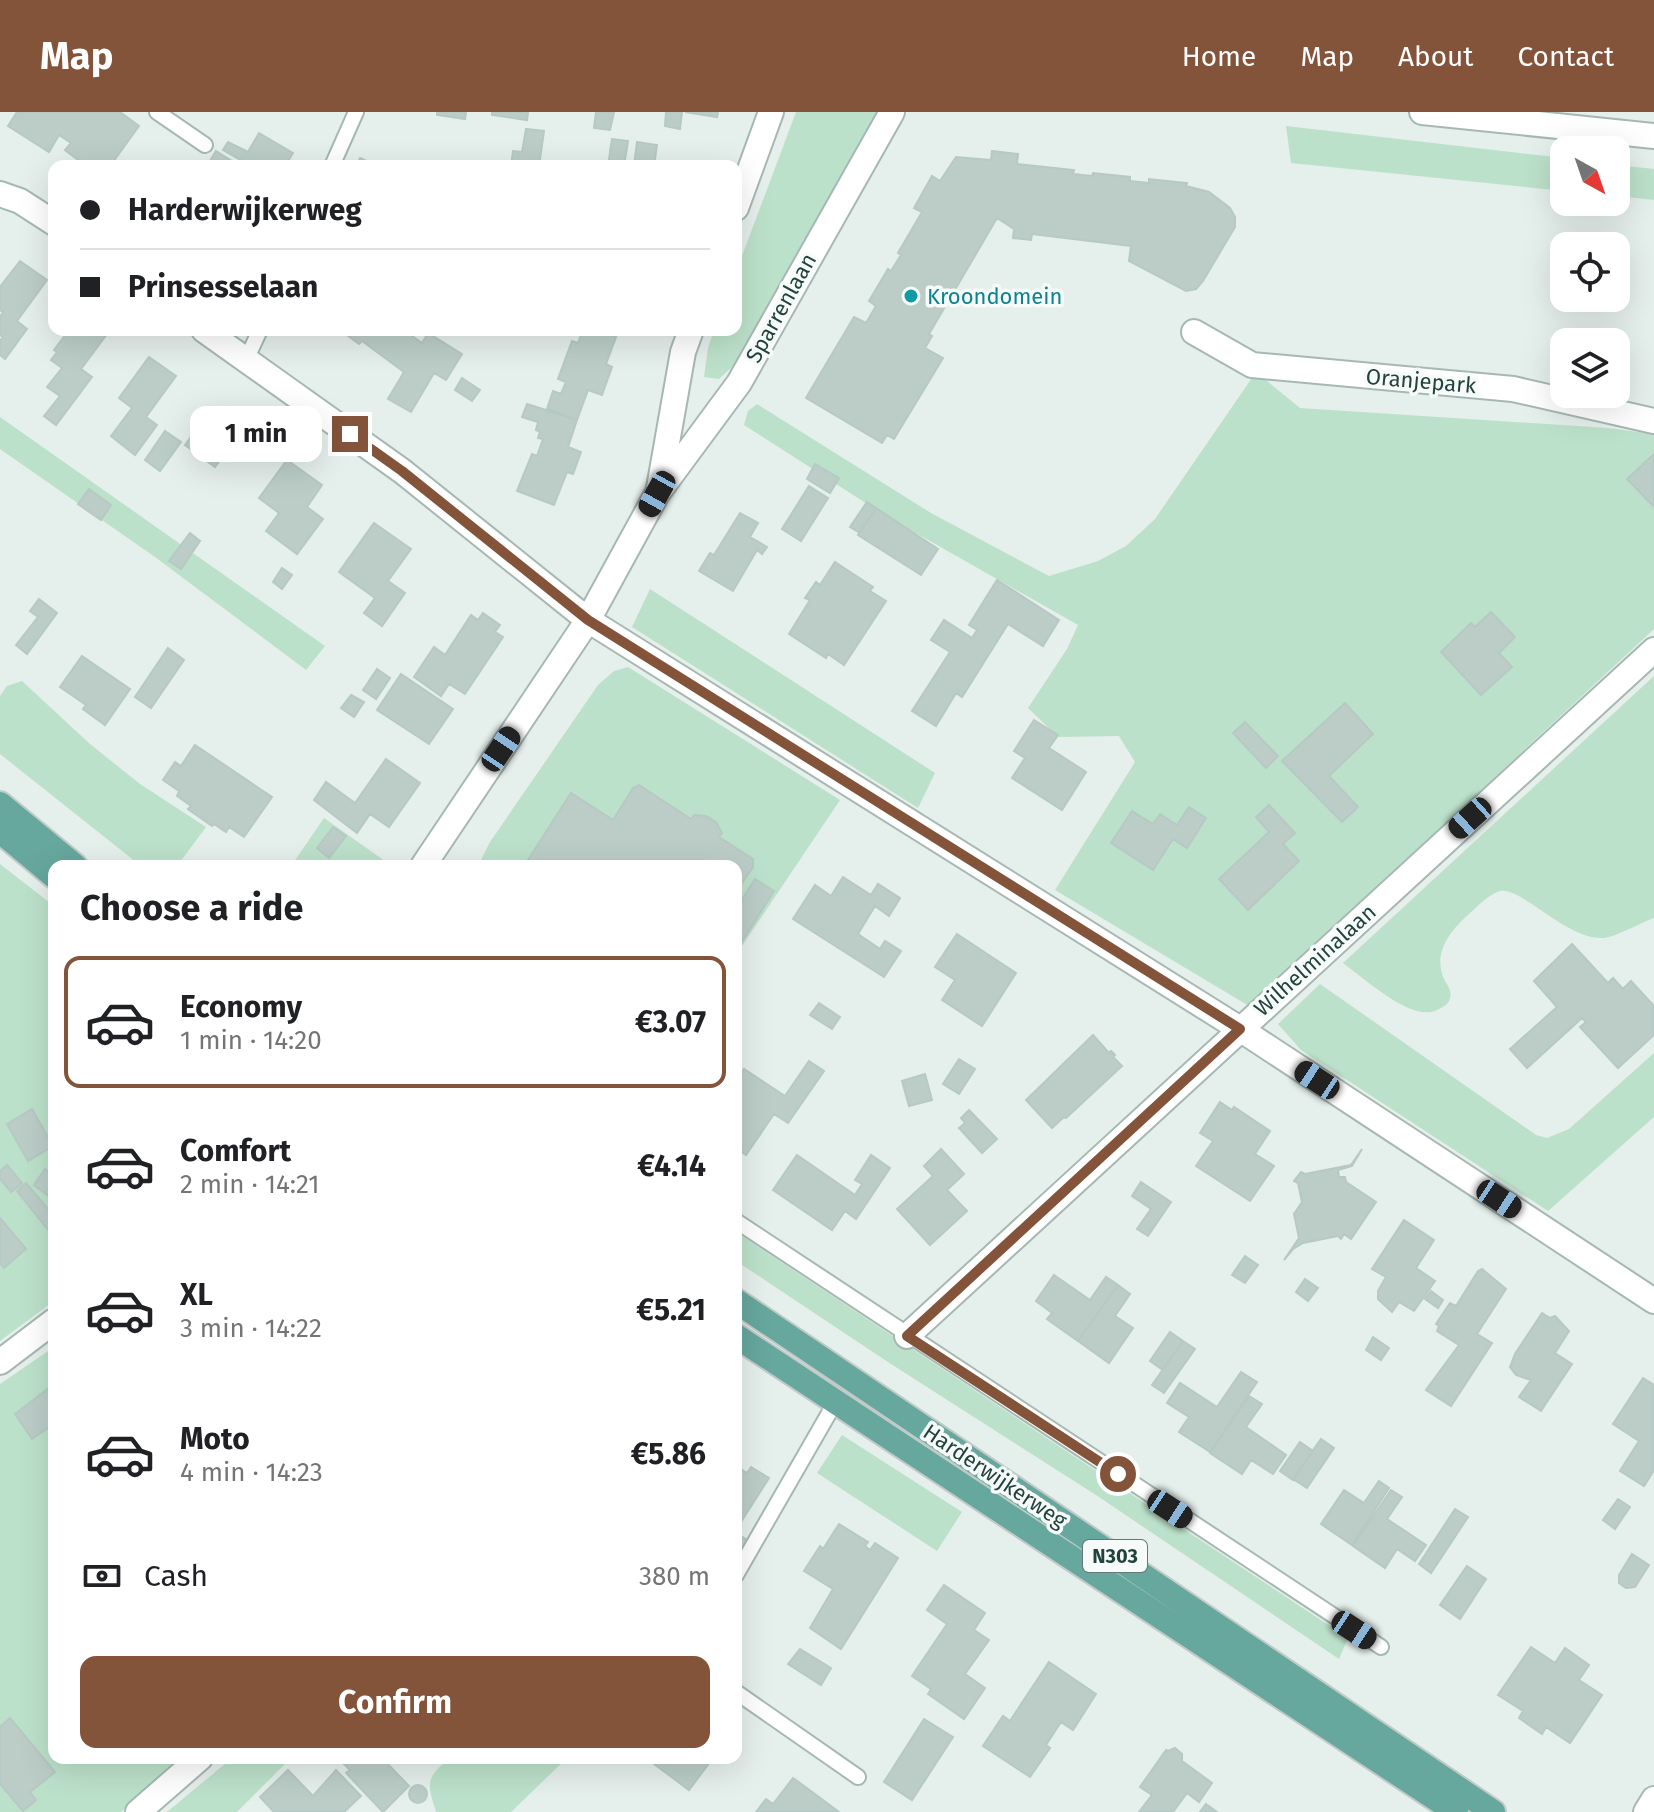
<!DOCTYPE html>
<meta charset="utf-8">
<style>
body{margin:0;font-family:"Fira Sans",sans-serif;background:#f2f2f2;color:#202124;height:100vh;display:flex;flex-direction:column;font-size:30px;white-space:nowrap}
*{box-sizing:border-box;margin:0}
p{font-size:26px;color:#757577}
.icon{flex:none;width:44px;height:44px;fill:none;stroke:currentColor;stroke-width:2;stroke-linecap:round;stroke-linejoin:round}
.map{position:relative;flex:1;overflow:hidden}
.details{position:absolute;left:48px;top:748px;width:694px;height:904px;display:flex;flex-direction:column;background:#fff;border-radius:16px;box-shadow:0 8px 32px #0002}
.details>*{flex:none}
.top-card{position:absolute;left:48px;top:48px;width:694px;height:176px;border-radius:16px;box-shadow:0 8px 32px #0002;display:grid;align-content:center;height:176px;padding:0 32px;background:#fff}
.needle{width:52px;rotate:140deg}
.controls{position:absolute;left:1550px;top:24px;display:grid;gap:16px}
.controls a{display:grid;place-items:center;width:80px;height:80px;border-radius:16px;background:#fff;box-shadow:0 8px 32px #0002;font-size:40px}
.end{position:absolute;width:36px;height:36px;margin:-18px;border:10px solid #83533a;background:#fff;box-shadow:0 0 0 4px #fff}
.from{border-radius:50%}
.bubble{position:absolute;height:56px;border-radius:16px;background:#fff;box-shadow:0 8px 32px #0002;font-size:26px;font-weight:700;line-height:56px;text-align:center}
.car{position:absolute;width:24px;height:48px;margin:-24px -12px;border-radius:10px;box-shadow:0 0 6px 2px #0007;background:linear-gradient(#222 24%,#8ab4d8 0 40%,#222 0 76%,#8ab4d8 0 86%,#222 0)}
.top-card b{display:flex;align-items:center;gap:28px;height:76px;font-size:30px}
.top-card b+b{border-top:2px solid #e0e0e0}
.top-card i{width:20px;height:20px;background:#202124}
ul{padding:0;list-style:none}
li{display:flex;align-items:center;gap:24px;height:132px;margin:0 16px 12px;padding:0 16px;border:4px solid transparent;border-radius:16px}
li div{flex:1}
li b{display:block;font-size:30px}
li em{font-style:normal;font-weight:700}
li.current{border-color:#83533a}
li>.icon{width:72px;height:72px;stroke-width:1.5}
h2{padding:0 32px;font-size:36px;line-height:96px}
.pay{display:flex;align-items:center;gap:20px;height:88px;padding:0 32px;font-size:30px}
.pay p{margin-inline-start:auto}
.primary-button{display:flex;gap:16px;margin-top:auto;padding:16px 32px}
.primary-button a{flex:1;height:92px;border-radius:16px;background:#83533a;color:#fff;font-size:32px;font-weight:700;line-height:92px;text-align:center}
header{display:flex;align-items:center;gap:48px;box-sizing:border-box;height:112px;padding:0 40px;background:#83533a;color:#fff}
header strong{font-size:38px}
nav{display:flex;gap:44px;margin-inline-start:auto;font-size:28px}
.map>svg:first-child{display:block}
</style>
<header>
<strong>Map</strong>
<nav><a>Home</a><a>Map</a><a>About</a><a>Contact</a></nav>
</header>
<div class="map">
<svg width="1654" height="1700" viewBox="0 0 1654 1700">
<rect width="100%" height="100%" fill="#e5efeb"/>
<path fill="#bce1ca" d="M796 0H880L745 235 732 255 719 267 704 265 708 236 714 218H736V160Z
M1286 14 1564 46V79L1291 51Z
M1616 53 1654 57V88L1616 84Z
M1256 260 1300 296 1608 316 1654 322V517L1249 894 1055 778 1135 650 1119 624 1058 625 1028 596 1067 537 1078 513 886 404 744 313 748 299 757 292 931 401 1049 464 1098 449 1126 434 1155 407Z
M0 305 325 534 306 558 155 445 0 337Z
M650 477 935 661 918 696 632 515Z
M628 555 840 688 736 843V754H478L490 730 598 573 614 559Z
M1654 564V806C1640 811 1616 825 1603 826 1565 827 1521 774 1500 779 1489 782 1478 794 1470 801 1451 818 1431 841 1445 869 1448 874 1452 879 1450 886 1449 892 1443 895 1437 898 1412 911 1364 866 1343 851Z
M22 569 90 632 140 672 206 715 177 754H141L0 642V584L7 574Z
M324 706 392 754H291Z
M0 752 54 794V1189L0 1229Z
M1320 872 1536 1023 1547 1026 1569 1017 1654 941V1005L1548 1099 1301 938 1278 912Z
M736 1120 1348 1526 1339 1547 1096 1383 891 1252 736 1149Z
M54 1235V1646H184L121 1700H0V1272Z
M842 1323 962 1400 937 1439 817 1361Z
M232 1646H291L237 1700H167Z
M449 1646H567L511 1700H436C427 1670 425 1668 449 1646Z"/>
<path fill="#bccdc8" stroke="#b6c9c4" stroke-width="2" d="M17 0H120L139 14 110 54H86L65 38 71 31 59 23 49 40 8 14Z
M437 0H466L465 7 437 3Z
M492 0H528L527 8 492 3Z
M596 0H614L610 18 594 16Z
M666 0H682L680 17 665 14Z
M685 0H718L717 5Z
M526 17 544 19 539 54H511L513 39 522 40Z
M259 21 293 41 285 54H251L223 38 228 30 248 40Z
M612 27 628 29 624 54H608Z
M637 30 657 33 654 54H634Z
M216 39 235 51 233 54H207Z
M992 39 1018 42 1017 52 1074 58 1073 62 1092 64 1093 61 1130 65V69L1149 71V67L1187 71 1186 74 1209 80 1230 96 1235 105V115L1203 169 1196 177 1186 179 1129 149 1131 134 1032 122 1031 128 1013 126 1014 117 997 106 929 222 932 224 925 236 943 246 894 327 887 323 882 331 806 286 854 205 866 211 876 194 869 189 888 157 891 159 901 143 898 141 922 100 914 96 932 64 940 69 956 45 991 48Z
M360 46 377 54H356Z
M20 149 47 168 17 209 27 217 5 247 0 243V229L3 225 0 223V205L3 200 0 198V175Z
M69 218H110L81 257 92 265 56 313 44 304 60 284 47 275 62 256 51 248 57 240 54 238Z
M340 218H404L422 231 428 221 462 242 446 268 434 261 411 300 388 287 404 260 362 229 359 232Z
M583 218H596L616 225 606 252 612 255 602 283 588 278 577 308 547 297 553 279 561 282 566 270 558 267 572 229 578 231Z
M149 245 176 264 146 305 157 313 135 343 111 324 132 296 119 286Z
M462 266 480 278 472 289 455 278Z
M527 292 577 308 568 335 581 340 573 362 567 360 554 393 517 379 532 342 537 344 543 327 538 326 540 320 536 318 538 310 522 305Z
M213 295 243 317 215 355 185 333Z
M165 319 181 330 160 359 145 348Z
M1654 342V395L1627 367Z
M287 348 322 373 307 395 323 407 297 442 266 419 279 401 259 386Z
M815 352 839 366 830 381 807 367Z
M809 374 828 386 801 429 782 417Z
M89 377 111 393 101 408 78 392Z
M867 390 876 396 860 421 850 415Z
M876 396 938 437 921 463 858 423Z
M740 401 758 411 750 425 767 435 762 442 757 438 733 479 699 459 710 441 714 443Z
M374 411 411 437 388 469 405 481 382 514 364 501 375 486 339 460Z
M190 421 200 429 181 457 169 449Z
M835 450 873 475 870 479 886 489 844 553 828 542 826 546 789 522 810 488 805 486 816 470 820 473Z
M282 456 292 463 282 477 273 470Z
M997 468 1059 508 1043 534 1008 512 962 585 956 581 936 614 912 599 950 540 931 528 944 508 972 526 977 518 969 513Z
M39 487 57 501 27 542 16 533 38 505 30 499Z
M1491 500 1515 525 1499 541 1512 555 1481 583 1441 540 1471 511 1475 515Z
M483 501 500 513 495 520 503 525 465 582 449 572 441 584 414 565 434 535 445 543 471 503 478 508Z
M168 536 184 548 151 596 135 585Z
M82 544 130 577 105 613 83 597 86 593 60 575Z
M377 557 390 566 376 587 363 578Z
M401 562 453 597 429 632 377 598Z
M351 583 364 590 354 605 341 596Z
M1345 591 1373 622 1329 664 1358 695 1342 710 1282 649Z
M1034 608 1058 623 1049 636 1086 660 1062 698 1012 666 1025 646 1014 639Z
M1245 610 1278 644 1266 656 1233 621Z
M195 633 272 685 244 725 229 715 226 720 214 712 212 714 188 697 191 694 177 684 179 679 163 668 175 650 181 654Z
M386 647 420 671 389 715 370 702 357 721 314 688 326 670 355 691Z
M639 673 691 707 694 703 706 704 716 710 722 721 719 725 753 747V755L736 780V754H538L528 748 571 681 613 708 633 676Z
M1269 693 1295 721 1283 732 1299 749 1248 798 1219 767 1269 720 1256 705Z
M1189 695 1206 706 1187 736 1173 727 1153 758 1111 731 1132 699 1153 712 1160 702 1177 713Z
M333 715 346 724 329 746 317 736Z
M843 765 871 783 878 772 900 786 889 804 875 794 858 822 880 837 885 829 901 839 884 865 793 807 815 773 831 784Z
M755 767 774 779 736 839V797Z
M957 822 1016 861 982 914 942 888 955 868 935 855Z
M1572 832 1608 871 1613 866 1623 877 1631 869 1654 894V923L1618 956 1580 915 1586 910 1582 906 1527 956 1510 937 1557 895 1534 869Z
M819 891 840 905 832 917 810 903Z
M1093 923 1109 941 1111 939 1115 943 1113 945 1122 954 1066 1006 1064 1005 1052 1016 1026 988Z
M959 947 975 957 959 982 943 972Z
M809 949 824 959 788 1011 774 1002 746 1043 736 1036V969L744 957 785 984Z
M925 962 932 988 909 994 902 969Z
M1220 990 1232 998 1234 995 1270 1019 1255 1042 1274 1054 1250 1089 1196 1054 1213 1029 1200 1021Z
M32 997 53 1034 28 1049 7 1012Z
M969 998 997 1027 982 1041 959 1016 965 1011 961 1006Z
M941 1037 964 1062 947 1078 967 1099 930 1133 897 1097 933 1064 924 1054Z
M1362 1037 1352 1054 1338 1058 1339 1065H1345L1346 1070 1376 1090 1351 1127 1344 1122 1341 1127 1338 1124 1303 1131 1293 1137 1284 1148 1299 1126 1294 1102 1302 1090 1298 1071 1294 1069 1301 1060 1305 1062 1351 1053Z
M797 1043 855 1083 862 1072 855 1068 871 1043 890 1056 856 1107 845 1099 832 1118 773 1078Z
M7 1053 22 1071 11 1080 0 1067V1059Z
M45 1057 54 1064V1088L34 1073Z
M1141 1070 1171 1090 1148 1124 1137 1117 1151 1097 1132 1084Z
M26 1071 54 1104 53 1124 17 1079Z
M0 1106 26 1137 4 1156 0 1151Z
M1404 1108 1434 1128 1416 1156 1435 1169 1414 1199 1399 1190 1392 1200 1378 1187V1179L1386 1165 1372 1157Z
M1245 1144 1258 1153 1245 1171 1232 1163Z
M1482 1157 1506 1177 1477 1222 1492 1231 1451 1294 1426 1278 1459 1233 1437 1219 1439 1214 1436 1212 1450 1191 1456 1194 1478 1159Z
M1054 1163 1090 1188 1106 1165 1118 1173 1078 1229 1047 1207 1052 1201 1036 1189Z
M1305 1167 1318 1176 1308 1189 1296 1180Z
M1118 1173 1130 1182 1115 1204 1133 1216 1109 1251 1078 1229Z
M1431 1179 1443 1188 1438 1196 1425 1187Z
M1542 1201 1550 1206 1555 1204 1569 1219 1555 1241 1572 1252 1541 1299 1519 1285 1531 1268 1516 1263 1510 1255 1515 1242Z
M1170 1220 1183 1229 1163 1258 1150 1249Z
M1373 1225 1389 1236 1381 1248 1366 1238Z
M1183 1229 1195 1237 1164 1281 1152 1273Z
M1241 1260 1257 1270 1210 1340 1179 1320 1189 1305 1167 1291 1180 1271 1217 1295Z
M1643 1266 1654 1273V1358L1644 1374 1620 1359 1639 1329 1613 1312Z
M54 1272V1325L48 1316 32 1327 15 1302Z
M1249 1284 1262 1292 1246 1315 1286 1343 1273 1362 1251 1348 1242 1362 1210 1341Z
M1321 1327 1334 1336 1307 1376 1293 1367Z
M1300 1330 1313 1339 1293 1368 1280 1359Z
M736 1354 747 1361 751 1355 769 1366 737 1416Z
M1379 1369 1389 1376 1352 1433 1321 1412 1344 1378 1364 1391Z
M1391 1378 1402 1385 1387 1407 1426 1433 1415 1449 1397 1437 1385 1456 1353 1434Z
M1618 1387 1630 1395 1615 1417 1603 1408Z
M1455 1397 1468 1405 1431 1461 1419 1452Z
M839 1412 868 1430 865 1434 870 1438 875 1431 898 1446 841 1537 810 1516 833 1477 804 1459 820 1434 823 1437Z
M736 1421 754 1432 736 1460Z
M1632 1442 1649 1453 1635 1475 1626 1476 1619 1471V1463Z
M1467 1454 1486 1467 1460 1507 1440 1493Z
M944 1473 985 1501 974 1518 989 1528 965 1562 985 1576 964 1607 928 1582 931 1577 912 1564 947 1512 927 1498Z
M1531 1535 1555 1551 1565 1536 1589 1553 1579 1568 1602 1583 1570 1631 1546 1615 1542 1622 1519 1606 1523 1599 1498 1583Z
M800 1537 831 1556 821 1573 788 1552Z
M1049 1550 1096 1582 1073 1618 1061 1610 1046 1633 1050 1636 1030 1665 983 1634 1003 1604 1010 1609Z
M10 1606 55 1660 30 1680 36 1688 23 1699 0 1672V1615Z
M924 1607 953 1625 912 1688 884 1670Z
M1175 1636 1182 1642V1649L1212 1671 1199 1690 1187 1681 1173 1700H1139L1152 1683 1140 1675 1166 1638 1168 1639Z
M338 1646H382L409 1674 383 1700 346 1661 350 1658Z
M646 1646H713L689 1678Z
M288 1658 313 1684 336 1658 361 1684 344 1700H274L260 1685Z
M793 1666 796 1668 839 1700H756L766 1687 773 1692Z
M409 1682a9 9 0 1 1 18 0a9 9 0 1 1-18 0Z
M1206 1692 1217 1700H1200Z"/>
<g fill="none" stroke-linecap="round" stroke-linejoin="round">
<defs>
<path id="lane" d="M157 0 205 33
M332 54 356 0
M246 248 260 218
M736 1109 1381 1535
M736 1463 836 1289
M736 1580 858 1665"/>
<path id="street" d="M1422 0 1654 24
M0 82 20 89 54 111
M736 96 771 0
M204 218 402 359 588 508 1240 917 1654 1189
M1194 220 1252 253 1513 277 1654 309
M659 376 683 240 691 218
M423 754 588 508 657 382 739 271 892 0
M907 1224 1654 538
M0 1250 54 1209
M138 1700 200 1646
M1646 1700 1654 1687"/>
<path id="primary" d="M0 692 75 754
M0 719 54 764
M736 1189 1493 1700
M736 1224 1456 1700"/>
</defs>
<use href="#lane" stroke="#a7b8b3" stroke-width="18"/>
<use href="#street" stroke="#a7b8b3" stroke-width="28"/>
<use href="#primary" stroke="#c1cac9" stroke-width="28"/>
<use href="#lane" stroke="#fff" stroke-width="14"/>
<use href="#street" stroke="#fff" stroke-width="24"/>
<use href="#primary" stroke="#66a79e" stroke-width="24"/>
</g>
<g fill="none" stroke-linecap="round" stroke-linejoin="round">
<path stroke="#83533a" stroke-width="10" d="M350 322 402 359 588 508 1240 917 907 1224 1118 1362"/>
</g>
<circle fill="#0f9aa8" stroke="#f6fbf9" stroke-width="3" cx="911" cy="184" r="8"/>
<g text-anchor="middle" dominant-baseline="central" stroke-width="7" stroke-linejoin="round" paint-order="stroke">
<rect fill="#f6fbf9" stroke="#627a75" stroke-width="2" x="1083" y="1428" width="64" height="32" rx="6"/>
<g font-size="20" font-weight="bold" fill="#22433d">
<text x="1115" y="1444">N303</text>
</g>
<g font-size="22" fill="#0d838f" stroke="#f6fbf9" text-anchor="start">
<text x="927" y="184">Kroondomein</text>
</g>
<g font-size="22" fill="#22433d" stroke="#f6fbf9">
<text transform="translate(781 196) rotate(-61)">Sparrenlaan</text>
<text transform="translate(1421 269) rotate(5)">Oranjepark</text>
<text transform="translate(1315 848) rotate(-42)">Wilhelminalaan</text>
<text transform="translate(995 1364) rotate(34)">Harderwijkerweg</text>
</g>
</g>
</svg>
<div class="controls">
<a><svg class="needle" viewBox="-14 -14 28 28"><path d="M0-13l5 13h-10z" fill="#e53935"/><path d="M0 13l5-13h-10z" fill="#757577"/></svg></a>
<a><svg class="icon" aria-label="locate" viewBox="0 0 24 24"><circle cx="12" cy="12" r="6"/><path d="M12 2v4M12 18v4M2 12h4M18 12h4"/></svg></a>
<a><svg class="icon" aria-label="layers" viewBox="0 0 24 24"><path d="M12 4l9 5-9 5-9-5zM3 14l9 5 9-5"/></svg></a>
</div>
<i class="end from" style="left:1118px;top:1362px"></i>
<i class="end" style="left:350px;top:322px"></i>
<div class="bubble" style="left:190px;top:294px;width:132px">1 min</div>
<i class="car" style="left:657px;top:382px;rotate:209deg"></i>
<i class="car" style="left:501px;top:637px;rotate:34deg"></i>
<i class="car" style="left:1470px;top:706px;rotate:228deg"></i>
<i class="car" style="left:1317px;top:968px;rotate:303deg"></i>
<i class="car" style="left:1499px;top:1087px;rotate:123deg"></i>
<i class="car" style="left:1170px;top:1397px;rotate:123deg"></i>
<i class="car" style="left:1354px;top:1518px;rotate:123deg"></i>
<div class="top-card">
<b><i class="from"></i>Harderwijkerweg</b>
<b><i></i>Prinsesselaan</b>
</div>
<section class="details">
<h2>Choose a ride</h2>
<ul>
<li class="current"><svg class="icon" aria-label="car" viewBox="0 0 24 24"><path d="M5 17H2v-5l4-1 3-4h7l3 4 3 1v5h-3M9 17h6M6 11h13"/><circle cx="7" cy="17" r="2"/><circle cx="17" cy="17" r="2"/></svg><div><b>Economy</b><p>1 min · 14:20</p></div><em>€3.07</em></li>
<li><svg class="icon" aria-label="car" viewBox="0 0 24 24"><path d="M5 17H2v-5l4-1 3-4h7l3 4 3 1v5h-3M9 17h6M6 11h13"/><circle cx="7" cy="17" r="2"/><circle cx="17" cy="17" r="2"/></svg><div><b>Comfort</b><p>2 min · 14:21</p></div><em>€4.14</em></li>
<li><svg class="icon" aria-label="car" viewBox="0 0 24 24"><path d="M5 17H2v-5l4-1 3-4h7l3 4 3 1v5h-3M9 17h6M6 11h13"/><circle cx="7" cy="17" r="2"/><circle cx="17" cy="17" r="2"/></svg><div><b>XL</b><p>3 min · 14:22</p></div><em>€5.21</em></li>
<li><svg class="icon" aria-label="car" viewBox="0 0 24 24"><path d="M5 17H2v-5l4-1 3-4h7l3 4 3 1v5h-3M9 17h6M6 11h13"/><circle cx="7" cy="17" r="2"/><circle cx="17" cy="17" r="2"/></svg><div><b>Moto</b><p>4 min · 14:23</p></div><em>€5.86</em></li>
</ul>
<div class="pay"><svg class="icon" aria-label="cash" viewBox="0 0 24 24"><path d="M3 7h18v10H3z"/><circle cx="12" cy="12" r="2"/></svg>Cash<p>380 m</p></div>
<div class="primary-button"><a>Confirm</a></div>
</section>
</div>
